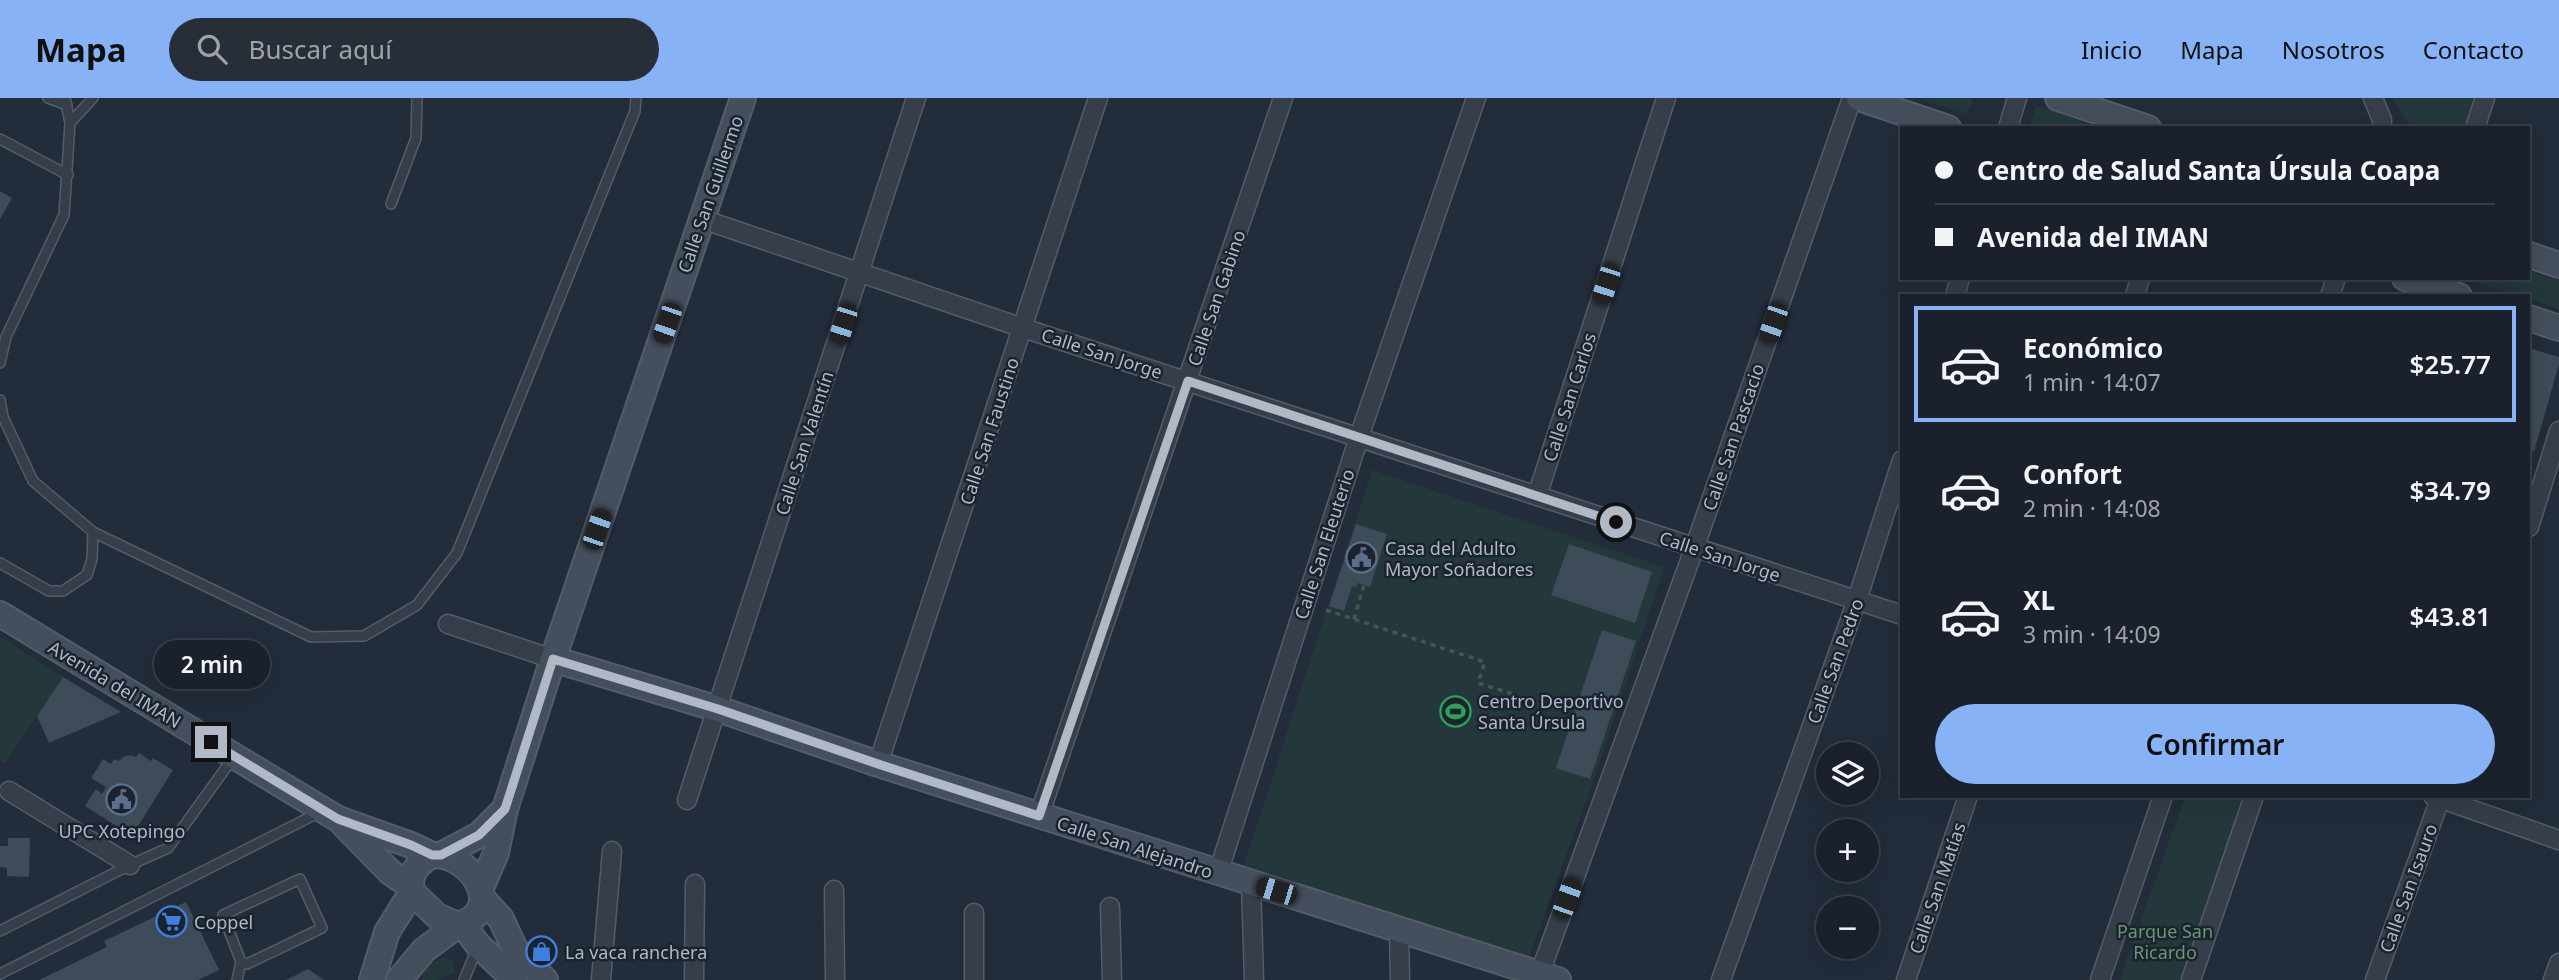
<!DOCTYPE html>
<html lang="es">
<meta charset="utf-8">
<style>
body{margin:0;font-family:"Noto Sans",sans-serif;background:#272e38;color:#f1f3f6;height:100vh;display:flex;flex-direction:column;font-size:26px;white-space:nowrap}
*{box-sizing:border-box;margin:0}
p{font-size:23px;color:#9fa3a9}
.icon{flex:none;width:38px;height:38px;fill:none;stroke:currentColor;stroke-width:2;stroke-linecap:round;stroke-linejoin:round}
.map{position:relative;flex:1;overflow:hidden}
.side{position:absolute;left:1900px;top:196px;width:630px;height:504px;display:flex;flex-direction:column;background:#1a212c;border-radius:0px;box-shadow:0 7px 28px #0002,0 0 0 2px #383e48}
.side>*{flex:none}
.guide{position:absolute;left:1900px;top:28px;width:630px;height:154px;border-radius:0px;box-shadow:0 7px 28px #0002,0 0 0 2px #383e48;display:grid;align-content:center;height:154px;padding:0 35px;background:#1a212c}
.fabs{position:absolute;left:1816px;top:644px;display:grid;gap:14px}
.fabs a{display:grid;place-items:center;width:63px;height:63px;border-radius:50%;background:#1a212c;box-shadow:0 7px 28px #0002,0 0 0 2px #383e48;font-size:35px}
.end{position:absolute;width:32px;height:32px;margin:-16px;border:9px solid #b1b9c6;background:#111;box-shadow:0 0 0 4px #111}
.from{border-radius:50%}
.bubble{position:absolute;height:49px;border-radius:24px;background:#1a212c;box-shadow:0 7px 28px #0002,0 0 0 2px #383e48;font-size:23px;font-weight:600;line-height:49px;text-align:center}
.car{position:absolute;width:21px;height:42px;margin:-21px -10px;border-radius:9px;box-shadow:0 0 5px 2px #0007;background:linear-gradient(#222 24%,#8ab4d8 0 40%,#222 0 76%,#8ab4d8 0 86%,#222 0)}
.guide b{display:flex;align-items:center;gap:24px;height:66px;font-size:26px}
.guide b+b{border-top:2px solid #383e48}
.guide i{width:18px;height:18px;background:#f1f3f6}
ul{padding:12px 0 0;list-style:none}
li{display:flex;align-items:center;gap:21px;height:116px;margin:0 14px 10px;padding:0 21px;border:4px solid transparent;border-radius:0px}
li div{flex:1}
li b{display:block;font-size:26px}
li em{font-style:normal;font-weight:600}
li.active{border-color:#87b2f5}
li>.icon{width:63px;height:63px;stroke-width:1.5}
.action{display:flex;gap:14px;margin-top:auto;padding:14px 35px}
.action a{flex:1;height:80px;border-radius:42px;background:#87b2f5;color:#111;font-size:28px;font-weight:600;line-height:80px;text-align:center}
header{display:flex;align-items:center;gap:42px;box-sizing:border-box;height:98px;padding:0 35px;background:#87b2f5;color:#111}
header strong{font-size:33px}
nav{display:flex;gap:38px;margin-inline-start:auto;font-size:24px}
.search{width:490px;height:63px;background:#272e38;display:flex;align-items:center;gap:18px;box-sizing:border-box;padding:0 24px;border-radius:38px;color:#9fa3a9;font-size:26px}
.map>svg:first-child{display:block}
</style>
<header>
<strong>Mapa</strong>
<div class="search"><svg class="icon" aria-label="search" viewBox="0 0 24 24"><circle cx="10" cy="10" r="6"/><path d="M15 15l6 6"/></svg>Buscar aquí</div>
<nav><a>Inicio</a><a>Mapa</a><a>Nosotros</a><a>Contacto</a></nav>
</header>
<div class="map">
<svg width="2559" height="882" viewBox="0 0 2559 882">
<rect width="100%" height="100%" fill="#222c3a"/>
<path fill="#24383b" d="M1918 0H1973L1967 16Z
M2392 0H2477L2468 26C2456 31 2418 34 2408 24 2402 18 2397 8 2392 0Z
M2036 7 2100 30H2029Z
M2529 173 2559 183V211L2529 201V198H2518L2464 180H2529Z
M1372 372 1664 469 1593 684 1529 860 1244 767Z
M0 539 63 579 5 665 0 662Z
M2185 698H2247L2182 882H2120Z
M446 859 454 864V874L437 882H422C424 867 432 864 446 859Z"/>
<path fill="#3e4b59" d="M0 93 12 100 0 121Z
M2529 250 2559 259V266L2534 354 2529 352Z
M1356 426 1387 436 1370 489 1358 485 1357 489 1352 488 1344 513 1329 508Z
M1569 446 1652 474 1635 525 1551 497Z
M1602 532 1636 543 1590 681 1556 670Z
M63 579 121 614 49 645 37 618Z
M139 655 151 663 153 660 173 672 132 738 85 708 96 691 102 696 106 689 91 680 103 661 111 666 114 661 119 663 123 659 130 657 136 659Z
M8 740H30L29 779 7 778V770L0 769V748H8Z
M186 804 219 872 198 882H39L107 849 104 843Z
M308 871 324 882H286Z"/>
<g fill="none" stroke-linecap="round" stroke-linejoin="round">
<defs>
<path id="lane" d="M48 0 67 7
M65 0 70 25
M0 41 68 77
M391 106 416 40 417 0
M0 265 6 239 64 117 70 25 93 0
M0 302 3 319 33 383 93 434
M0 465 49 493H63L87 477 92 461 93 434 311 539 364 538 417 507 457 455 635 13 636 0
M0 833 130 767 168 750 233 660
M0 876 320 714
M237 882 241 864 223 817 300 781 322 830 247 866 241 864
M464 882 478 848"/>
<path id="street" d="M2373 0 2382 22V30
M2008 30 2017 0
M2475 30 2485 0
M702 121 1023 230 1902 517
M1955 198 1960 180
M2135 198 2140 180
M2330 198 2336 180
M1537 398 1666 0
M2529 429 2559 333
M448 526 553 561
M878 666 1098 0
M9 693 130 767
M2433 698 2559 742
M687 702 916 0
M1039 718 1283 0
M1218 775 1359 339 1476 0
M1251 786 1254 882
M834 792 835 882
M1110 809 1112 882
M974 815V882
M1399 832 1400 882
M601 882 612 753
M694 882 695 786
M1540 882V875L1694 451 1852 0
M1721 882 1857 502 1902 362
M1906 882 1968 698
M2100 882 2163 698
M2191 882 2254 698
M2375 882 2441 698
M2553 882 2559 865"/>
<path id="secondary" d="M1859 0 1948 30
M2058 0 2148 30
M2529 157 2559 167
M2405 180 2459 198
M2529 220 2559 230
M0 516 338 721 411 747 432 757
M553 561 718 611 878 666 1558 882
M344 727 390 774 410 788
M432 757C472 755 507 813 458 827L437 818 412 794C408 776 417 766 432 757Z
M441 757 479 737 505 711
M481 790 496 755 505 711 553 561 743 0
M482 800 501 821 515 851 545 882
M462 826 478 847 515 882
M372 882 387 834 412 794
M399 882 424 852 458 827"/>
</defs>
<use href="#lane" stroke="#545c68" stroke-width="12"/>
<use href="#street" stroke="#545c68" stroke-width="21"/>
<use href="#secondary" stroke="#545c68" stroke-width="28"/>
<path stroke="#425558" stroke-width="3.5" stroke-dasharray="5 5" stroke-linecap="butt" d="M1326 512 1485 564 1478 585 1516 597
M1354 521 1364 487"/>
<use href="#lane" stroke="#363e4a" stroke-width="9"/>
<use href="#street" stroke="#363e4a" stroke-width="18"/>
<use href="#secondary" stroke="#444e5d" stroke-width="24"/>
</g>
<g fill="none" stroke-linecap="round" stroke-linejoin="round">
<path stroke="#b1b9c6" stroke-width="9" d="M211 644 338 721 411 747 432 757H441L479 737 505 711 553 561 718 611 878 666 1039 718 1188 283 1616 424"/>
</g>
<defs>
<symbol id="civic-ring" viewBox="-11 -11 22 22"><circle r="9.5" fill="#1b232f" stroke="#5c6f8a" stroke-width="1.5"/><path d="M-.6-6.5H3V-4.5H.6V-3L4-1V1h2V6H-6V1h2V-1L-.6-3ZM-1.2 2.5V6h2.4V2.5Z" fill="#5c6f8a"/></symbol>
<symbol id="stadium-ring" viewBox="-11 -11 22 22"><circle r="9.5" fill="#1b232f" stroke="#2e9e5b" stroke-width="1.5"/><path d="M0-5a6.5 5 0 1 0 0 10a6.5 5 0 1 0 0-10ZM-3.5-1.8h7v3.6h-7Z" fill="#2e9e5b"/></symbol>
<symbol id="supermarket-ring" viewBox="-11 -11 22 22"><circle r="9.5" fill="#1b232f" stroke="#3f7fe0" stroke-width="1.5"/><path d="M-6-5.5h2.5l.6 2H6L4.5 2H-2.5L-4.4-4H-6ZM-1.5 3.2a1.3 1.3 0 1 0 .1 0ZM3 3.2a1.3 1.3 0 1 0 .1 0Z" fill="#3f7fe0"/></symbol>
<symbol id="shop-ring" viewBox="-11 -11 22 22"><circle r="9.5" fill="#1b232f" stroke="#3f7fe0" stroke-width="1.5"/><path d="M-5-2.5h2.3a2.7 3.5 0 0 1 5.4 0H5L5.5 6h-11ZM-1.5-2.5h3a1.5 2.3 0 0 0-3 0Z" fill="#3f7fe0"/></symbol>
</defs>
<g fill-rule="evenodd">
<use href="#civic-ring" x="1344" y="442" width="35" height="35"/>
<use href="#stadium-ring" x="1438" y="596" width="35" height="35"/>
<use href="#civic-ring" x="104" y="684" width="35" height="35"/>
<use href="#supermarket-ring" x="154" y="806" width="35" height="35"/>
<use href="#shop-ring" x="524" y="836" width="35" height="35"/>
</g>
<g text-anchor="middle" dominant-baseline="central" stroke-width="5" stroke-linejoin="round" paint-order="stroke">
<g font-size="18" fill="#b1b9c6" stroke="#1b232f">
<text transform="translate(710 96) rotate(-71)">Calle San Guillermo</text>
<text transform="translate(1216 200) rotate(-71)">Calle San Gabino</text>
<text transform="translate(1102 255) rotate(18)">Calle San Jorge</text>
<text transform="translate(1569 299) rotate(-72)">Calle San Carlos</text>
<text transform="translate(989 333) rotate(-72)">Calle San Faustino</text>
<text transform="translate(1733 339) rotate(-71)">Calle San Pascacio</text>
<text transform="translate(804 345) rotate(-72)">Calle San Valentín</text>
<text transform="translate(1324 446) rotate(-72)">Calle San Eleuterio</text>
<text transform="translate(1720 458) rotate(18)">Calle San Jorge</text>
<text transform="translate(1835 563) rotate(-70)">Calle San Pedro</text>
<text transform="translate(115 586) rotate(31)">Avenida del IMAN</text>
<text transform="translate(1135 749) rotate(18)">Calle San Alejandro</text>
<text transform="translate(1937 790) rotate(-71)">Calle San Matías</text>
<text transform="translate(2408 790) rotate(-70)">Calle San Isauro</text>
</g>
<g font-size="18" fill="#b1b9c6" stroke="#1b232f" text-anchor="start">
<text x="1385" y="450">Casa del Adulto<tspan x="1385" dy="21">Mayor Soñadores</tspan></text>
<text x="1478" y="603">Centro Deportivo<tspan x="1478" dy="21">Santa Úrsula</tspan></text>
<text x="122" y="733" text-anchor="middle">UPC Xotepingo</text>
<text x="194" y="824">Coppel</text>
<text x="565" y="854">La vaca ranchera</text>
</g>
<g font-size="18" fill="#689773" stroke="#1b232f">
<text x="2165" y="833">Parque San<tspan x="2165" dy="21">Ricardo</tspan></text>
</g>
</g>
</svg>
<div class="fabs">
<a><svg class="icon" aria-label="layers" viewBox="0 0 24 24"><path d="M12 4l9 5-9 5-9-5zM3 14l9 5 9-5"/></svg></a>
<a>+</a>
<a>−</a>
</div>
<i class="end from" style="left:1616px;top:424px"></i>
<i class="end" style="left:211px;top:644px"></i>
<div class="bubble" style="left:154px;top:542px;width:116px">2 min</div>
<i class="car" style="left:1606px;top:186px;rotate:198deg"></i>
<i class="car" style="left:667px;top:225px;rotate:199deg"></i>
<i class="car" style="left:1773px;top:225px;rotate:199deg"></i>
<i class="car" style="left:843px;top:226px;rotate:198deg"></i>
<i class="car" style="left:597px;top:431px;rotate:19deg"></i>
<i class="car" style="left:1276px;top:793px;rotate:287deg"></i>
<i class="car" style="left:1567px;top:800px;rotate:20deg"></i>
<div class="guide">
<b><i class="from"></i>Centro de Salud Santa Úrsula Coapa</b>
<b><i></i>Avenida del IMAN</b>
</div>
<section class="side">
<ul>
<li class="active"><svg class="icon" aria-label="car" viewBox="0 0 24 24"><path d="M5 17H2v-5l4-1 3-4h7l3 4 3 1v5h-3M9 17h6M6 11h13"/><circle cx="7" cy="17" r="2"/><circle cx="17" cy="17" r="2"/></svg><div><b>Económico</b><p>1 min · 14:07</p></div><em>$25.77</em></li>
<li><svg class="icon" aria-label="car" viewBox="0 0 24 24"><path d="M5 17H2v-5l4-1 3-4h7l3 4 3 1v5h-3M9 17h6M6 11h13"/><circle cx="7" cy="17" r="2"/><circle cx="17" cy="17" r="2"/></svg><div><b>Confort</b><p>2 min · 14:08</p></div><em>$34.79</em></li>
<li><svg class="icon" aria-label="car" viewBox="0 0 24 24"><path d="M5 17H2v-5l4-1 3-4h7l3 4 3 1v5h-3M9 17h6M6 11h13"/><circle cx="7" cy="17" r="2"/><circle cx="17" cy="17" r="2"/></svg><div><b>XL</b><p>3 min · 14:09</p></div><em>$43.81</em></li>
</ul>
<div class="action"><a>Confirmar</a></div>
</section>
</div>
